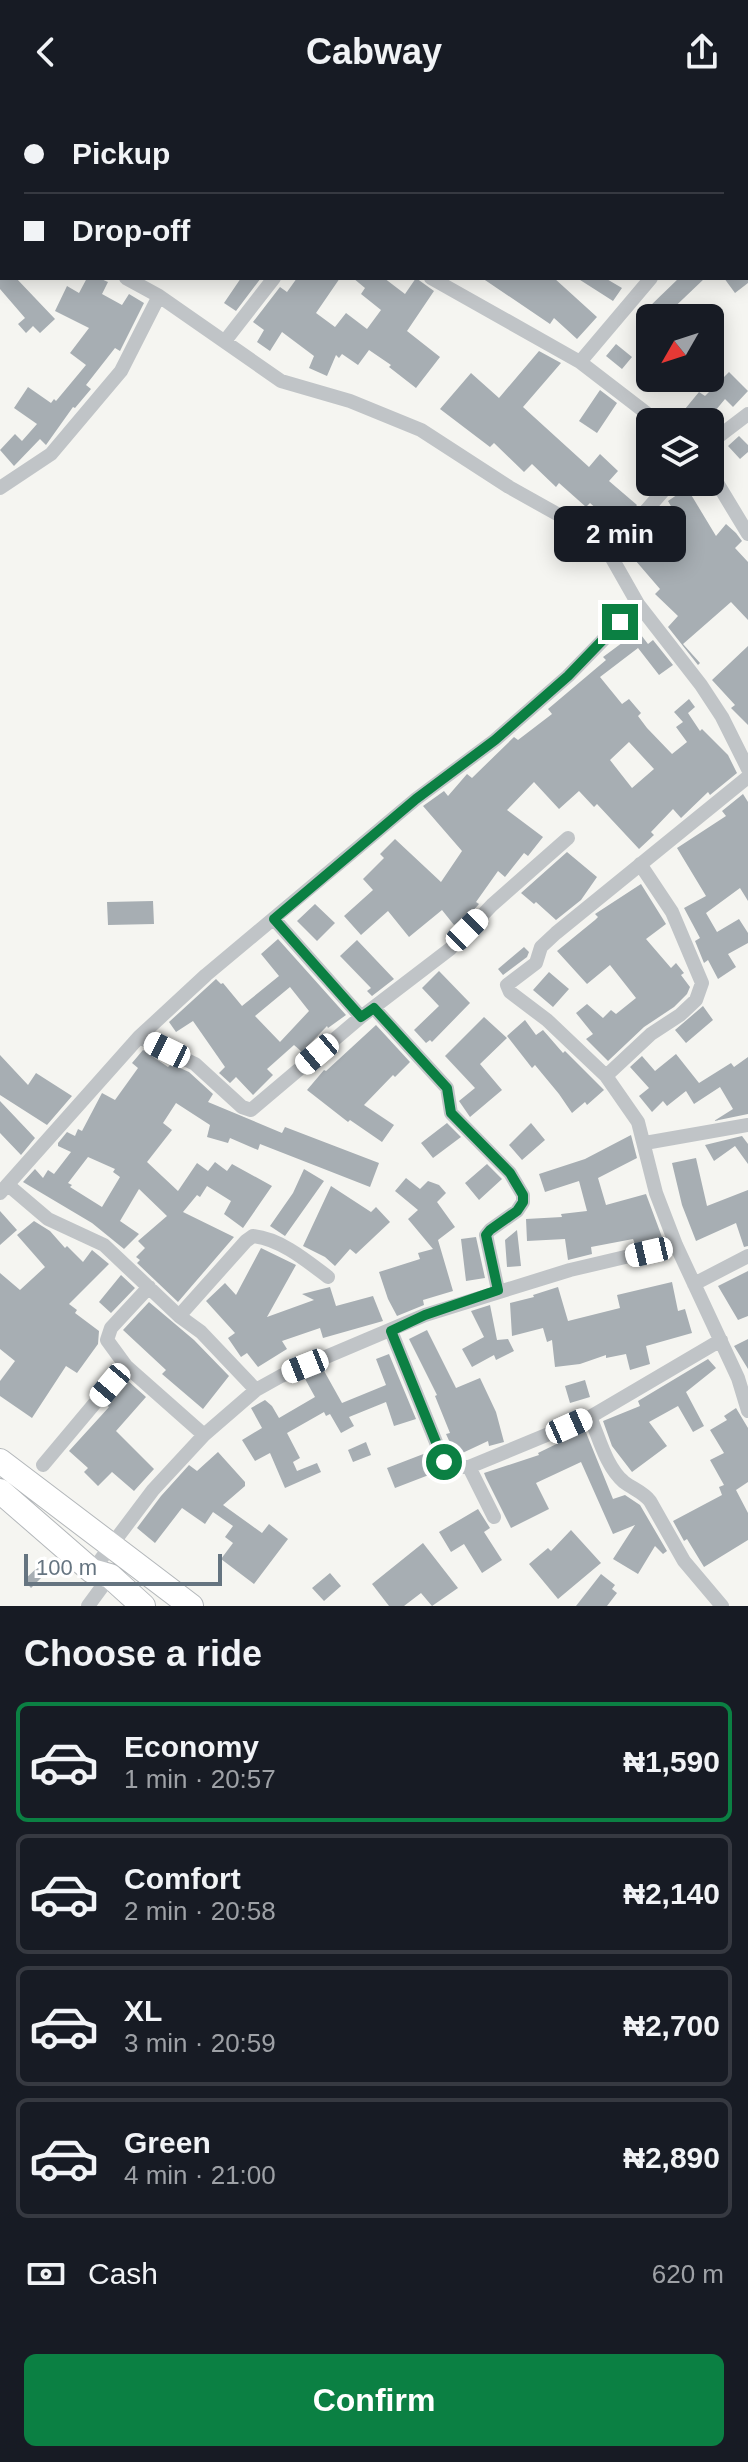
<!DOCTYPE html>
<meta charset="utf-8">
<style>
body{margin:0;font-family:Helvetica,sans-serif;background:#20242c;color:#f1f3f6;height:100vh;display:flex;flex-direction:column;font-size:30px;white-space:nowrap}
*{box-sizing:border-box;margin:0}
p{font-size:26px;color:#9ea1a6}
.icon{flex:none;width:44px;height:44px;fill:none;stroke:currentColor;stroke-width:2;stroke-linecap:round;stroke-linejoin:round}
.map{position:relative;height:1502px;overflow:hidden}
.panel{display:flex;flex-direction:column;background:#171b24;flex:1}
.panel>*{flex:none}
.banner{position:absolute;left:0px;top:0px;width:748px;height:176px;box-shadow:0 4px 20px #0003;display:grid;align-content:center;height:176px;padding:0 24px;background:#171b24}
.needle{width:52px;rotate:231deg}
.tools{position:absolute;left:636px;top:200px;display:grid;gap:16px}
.tools a{display:grid;place-items:center;width:88px;height:88px;border-radius:12px;background:#171b24;box-shadow:0 4px 20px #0003;font-size:40px}
.scale{position:absolute;left:24px;bottom:20px;width:198px;box-sizing:border-box;padding-left:8px;border:4px solid #657480;border-top:0;font-size:22px;line-height:28px;white-space:nowrap;color:#657480;-webkit-text-stroke:6px #fff;paint-order:stroke}
.end{position:absolute;width:36px;height:36px;margin:-18px;border:10px solid #0b8043;background:#fff;box-shadow:0 0 0 4px #fff}
.from{border-radius:50%}
.bubble{position:absolute;height:56px;border-radius:12px;background:#171b24;box-shadow:0 4px 20px #0003;font-size:26px;font-weight:700;line-height:56px;text-align:center}
.car{position:absolute;width:24px;height:48px;margin:-24px -12px;border-radius:10px;box-shadow:0 0 6px 2px #0007;background:linear-gradient(#fff 24%,#345 0 40%,#fff 0 76%,#345 0 86%,#fff 0)}
.banner b{display:flex;align-items:center;gap:28px;height:76px;font-size:30px}
.banner b+b{border-top:2px solid #363941}
.banner i{width:20px;height:20px;background:#f1f3f6}
ul{padding:0;list-style:none}
li{display:flex;align-items:center;gap:24px;height:120px;margin:0 16px 12px;padding:0 8px;border:4px solid #363941;border-radius:12px}
li div{flex:1}
li b{display:block;font-size:30px}
li em{font-style:normal;font-weight:700}
li.on{border-color:#0b8043}
li>.icon{width:72px;height:72px;stroke-width:1.5}
h2{padding:0 24px;font-size:36px;line-height:96px}
.pay{display:flex;align-items:center;gap:20px;height:88px;padding:0 24px;font-size:30px}
.pay p{margin-inline-start:auto}
.cta{display:flex;gap:16px;margin-top:auto;padding:16px 24px}
.cta a{flex:1;height:92px;border-radius:12px;background:#0b8043;color:#fff;font-size:32px;font-weight:700;line-height:92px;text-align:center}
header{display:flex;justify-content:space-between;align-items:center;height:104px;padding:0 24px;background:#171b24;font-size:36px;font-weight:700}
.map>svg:first-child{display:block}
</style>
<header><svg class="icon" aria-label="back" viewBox="0 0 24 24"><path d="M15 5l-7 7 7 7"/></svg>Cabway<svg class="icon" aria-label="share" viewBox="0 0 24 24"><path d="M12 15V3M7 8l5-5 5 5M5 13v7h14v-7"/></svg></header>
<div class="map">
<svg width="748" height="1502" viewBox="0 0 748 1502">
<rect width="100%" height="100%" fill="#f5f5f1"/>
<g fill="none" stroke-linecap="round" stroke-linejoin="round">
<path stroke="#b8c2c7" stroke-width="4" d="M637 0 640 2
M746 71 748 72"/>
</g>
<path fill="#a7aeb3" fill-rule="evenodd" d="M0 174H16L55 215 40 229 33 222 26 229 18 220 25 214 0 185Z
M87 174H99L108 178 102 190 122 201 129 190 144 199 120 247 115 244 86 281 91 285 75 304 73 303 46 341 40 335 14 362 0 346 15 330 22 337 37 320 14 304 28 283 51 299 54 295 56 297 86 261 70 249 89 224 55 207 67 182 79 189Z
M241 174H261L236 207 224 199Z
M297 174H340L316 209 335 223 346 209 367 225 381 206 361 190 365 184 353 174H384L405 190 416 174 434 187 407 227 440 253 416 284 389 263 391 261 369 246 358 261 342 250 339 254 336 251 327 272 309 264 314 252 282 228 270 247 257 238 264 226 253 218 280 183 287 188Z
M482 174H554L597 213 577 235 554 214 550 220Z
M577 174H605L622 184 613 197Z
M679 174H705L663 214H657L648 204Z
M724 174H748V179L735 189Z
M616 240 632 253 622 265 606 252Z
M539 247 561 259 523 303 589 363 600 350 618 367 609 377 637 401 618 424 590 399 586 403 559 379 556 383 532 360 524 368 494 339 490 343 440 305 471 269 499 294Z
M729 268 748 287 733 303 725 295 706 318H700L685 305 699 288 705 292Z
M642 274H672L662 288Z
M600 286 617 299 597 329 579 317Z
M739 332 748 341V348L740 355 728 342Z
M687 384 716 432 726 420 736 429 742 437 735 444 748 458V516L731 498 683 540 700 559 698 561 668 523 678 512 655 490 660 485 635 456 680 418 668 397Z
M638 527 648 540 653 536 673 561 659 571 638 544 600 573 622 600 629 595 641 609 638 612 647 624 672 650 687 638 676 623 683 618 674 608 689 595 695 603 688 609 700 627 702 625 728 651 737 669 710 691 708 688 681 714 673 705 651 728 654 731 639 745 597 700 594 703 579 687 559 705 534 678 507 706 543 733 528 752 524 749 505 773 498 767 476 798 479 800 472 808 454 821 442 806 409 833 388 807 361 831 344 812 373 786 363 775 384 754 380 750 395 735 441 778 462 747 423 702 444 687 448 692 467 670 472 674 514 633 518 636 552 610 548 605 606 556 603 553ZM629 638 654 665 632 684 610 656Z
M748 542V621L731 604 735 601 712 576Z
M743 690 748 698V797L740 784 706 809 717 828 739 815 748 829V839L728 850 736 863 718 875 708 856 704 859 695 837 700 834 684 804 706 792 677 744 726 712 722 707Z
M567 748 597 773 581 796 556 816 536 798 534 800 521 789Z
M641 780 666 820 646 835 671 864 676 859 684 869 681 871 690 883 687 890 674 903 644 923 608 957 586 935 593 930 576 909 587 900 603 914 611 906 616 910 636 894 610 861 587 880 557 847 595 816 598 813 595 810Z
M153 797 154 820 108 821 107 798Z
M315 800 335 819 317 837 297 817Z
M278 835 346 911 328 924 327 922 302 948 294 941 267 965 273 971 253 991 236 973 230 979 219 969 225 963 193 917 176 928 169 918 216 875 221 880 223 879 242 902 279 872 261 850ZM290 883 309 907 280 938 255 912Z
M357 836 394 875 372 892 367 887 371 884 340 852Z
M524 843 529 848 527 853 503 871 498 865Z
M439 867 470 899 432 938 430 936 426 939 414 926 439 902 422 884Z
M549 868 569 885 553 903 533 886Z
M703 902 713 916 686 939 675 926Z
M484 913 507 934 480 960 502 986 470 1013 459 997 475 984 445 952Z
M525 916 536 931 543 926 563 949 565 947 604 986 587 1001 585 998 572 1009 559 990 535 961 532 964 507 932Z
M376 921 410 958 395 973 393 971 364 1001 394 1021 382 1038 350 1016 348 1018 307 986 324 966 326 967Z
M143 946 168 963 171 960 189 968 213 990 208 998 282 1029 285 1023 379 1059 370 1083 260 1040 258 1046 230 1034 228 1039 207 1033 210 1021 176 999 163 1019 172 1026 147 1058 178 1087 197 1059 208 1067 215 1058 227 1067 232 1060 272 1082 243 1124 224 1110 231 1097 207 1082 200 1093 197 1091 183 1108 234 1133 178 1198 137 1159 140 1156 136 1153 145 1144 138 1137 167 1112 139 1085 120 1117 139 1130 124 1145 92 1119 23 1078 35 1065 43 1074 48 1066 54 1070 71 1048 58 1042V1039L67 1028 75 1032 78 1025 82 1027 102 989 115 996 138 964 132 959ZM88 1053 115 1065 113 1068 120 1073 102 1103 70 1083 72 1081 68 1079Z
M676 950 699 979 731 959 734 963 748 953V1010L714 1017 733 1005 720 983 694 1000 686 987 667 1002 663 997 652 1008 639 992 649 984 630 963 642 952 655 967Z
M0 951 28 981 36 969 72 992 47 1021 0 991Z
M0 997 35 1034 21 1051 0 1029Z
M447 1019 461 1033 433 1054 421 1039Z
M531 1019 545 1036 522 1056 509 1041Z
M631 1031 637 1054 598 1074 606 1101 646 1090 662 1133 635 1140 633 1135 591 1143 592 1150 568 1156 565 1135 527 1137 526 1115 562 1113 561 1110 587 1107 579 1077 545 1088 539 1070 585 1055Z
M742 1032 748 1040V1060L735 1042 714 1057 705 1041Z
M696 1054 707 1102 748 1086V1142L744 1143 736 1119 696 1137 682 1101 672 1059Z
M487 1060 502 1075 479 1096 465 1079Z
M304 1065 324 1077 285 1132 270 1122 293 1089Z
M406 1074 420 1085 428 1077 439 1081 446 1089 437 1098 455 1123 438 1136 453 1187 423 1196 424 1201 397 1212 388 1195 379 1168 420 1155 418 1149 433 1145 408 1115 418 1106 395 1087Z
M331 1082 371 1108 376 1103 390 1118 356 1150 350 1145 335 1162 325 1153 303 1142Z
M0 1107 17 1126 0 1141Z
M34 1117 50 1127 65 1144 67 1142 83 1158 92 1146 109 1160 69 1200 77 1206 75 1209 99 1227 98 1240 77 1269 66 1262 32 1314 0 1292V1277L15 1257 0 1245V1169L20 1186 45 1163 17 1131Z
M517 1126 521 1162 507 1163 505 1136Z
M476 1133 485 1174 466 1177 461 1135Z
M261 1144 296 1161 267 1213 314 1196 302 1190 330 1183 336 1202 373 1192 383 1217 323 1234 320 1224 282 1237 287 1245 258 1263 247 1249 241 1253 228 1234 235 1229 206 1197 225 1179 236 1191Z
M748 1167V1212L738 1216 718 1182Z
M121 1171 135 1184 111 1209 99 1198Z
M672 1178 678 1207 685 1205 692 1229 646 1242 650 1260 630 1266 626 1250 606 1254V1251L580 1260 555 1263 552 1236 547 1238 543 1224 512 1232 510 1199 534 1193 533 1191 558 1183 568 1217 620 1204 617 1191Z
M149 1198 194 1236 229 1272 203 1305 162 1270 166 1266 123 1226Z
M490 1201 497 1236 508 1235 514 1247 496 1256 494 1251 472 1263 462 1245 484 1233 471 1207Z
M427 1226 456 1284 480 1274 496 1308 504 1338 489 1342 488 1337 456 1352 446 1330 450 1329 435 1292 437 1291 409 1235Z
M748 1235V1265L734 1242Z
M389 1250 416 1315 394 1322 386 1298 349 1313 354 1322 341 1329 330 1310 326 1312 324 1308 287 1329 300 1354 293 1358 297 1367 317 1359 321 1368 285 1384 270 1349 255 1357 242 1336 262 1324 251 1304 265 1296 272 1302 279 1314 315 1293 304 1273 323 1265 342 1299 386 1281 376 1255Z
M708 1255 716 1264 686 1288 704 1322 693 1328 678 1302 649 1318 667 1342 632 1368 612 1342 603 1317 640 1302 638 1297Z
M127 1276 146 1293 116 1327 154 1365 134 1387 112 1368 98 1382 84 1368 88 1364 69 1347 109 1303 106 1301Z
M585 1276 590 1293 570 1299 565 1282Z
M736 1304 748 1324V1378L736 1386 748 1409V1436L704 1463 687 1435 684 1437 673 1417 722 1391 719 1383 724 1381 710 1356 724 1349 710 1326 727 1316 724 1312Z
M585 1326 613 1395 625 1391 640 1401 667 1447 663 1450 655 1442 638 1470 613 1455 635 1421 613 1430 581 1358 536 1379 549 1405 511 1424 486 1374 484 1369 539 1351 538 1349Z
M366 1338 371 1351 353 1358 348 1346Z
M218 1348 245 1378V1382L223 1401 262 1429 269 1420 288 1435 254 1480 221 1455 233 1439 225 1433 233 1422 213 1408 205 1420 182 1404 155 1439 137 1424 161 1392 189 1361 197 1367Z
M426 1349 434 1369 395 1384 387 1364Z
M478 1405 490 1424 484 1428 502 1456 482 1469 464 1440 451 1448 439 1428Z
M571 1426 601 1459 558 1495 529 1460 548 1444 551 1447Z
M423 1439 458 1484 432 1502 421 1489 404 1502H389L372 1480Z
M38 1463 45 1470 31 1484 24 1476Z
M330 1469 341 1482 324 1497 312 1484Z
M601 1470 615 1481 612 1485 617 1489 607 1502H576Z"/>
<g fill="none" stroke-linecap="round" stroke-linejoin="round">
<defs>
<path id="primary" d="M0 1357 191 1502
M0 1387 92 1467 110 1472 143 1502"/>
</defs>
<use href="#primary" stroke="#b3b7ba" stroke-width="26"/>
<path stroke="#c0c4c7" stroke-width="14" d="M132 0V2
M740 0 741 2
M230 2 232 0
M622 2 623 0
M0 6 2 11
M0 135 2 133
M126 174 159 192 281 277 350 297 421 326 509 383 566 415 589 431 609 449 638 500 701 581 722 613 748 665
M431 174 580 258 658 318
M225 237 274 174
M580 258 651 174
M710 339 748 310
M710 367 748 430
M0 384 51 350 121 267 159 192
M609 449 671 378
M748 673 556 829 541 843 536 859 507 881 510 888 547 916 606 972 638 1018 656 1089 676 1141 738 1274 748 1307
M274 815 361 913
M374 904 447 984 451 1009 510 1069 523 1091V1098L517 1107 490 1126 486 1131 498 1186
M139 933 195 960 242 1003 251 1006 361 913 450 845 492 801 568 734
M606 972 651 930 680 911 696 896 702 879 672 808 640 760
M645 1039 748 1021
M8 1081 48 1115 104 1141 179 1212 201 1228 256 1286
M0 1089 139 933 206 871 416 695 495 636 568 572 638 500
M694 1180 748 1152
M149 1183 111 1224 107 1236 126 1262 204 1331
M179 1212 246 1137 253 1132C281 1135 307 1157 328 1173
M391 1227 444 1358 449 1363H469L494 1413
M590 1313C599 1333 606 1363 624 1378 633 1385 643 1388 650 1397L684 1457 722 1502
M43 1361 126 1262
M469 1363 590 1313 721 1236
M92 1467 153 1386 204 1331 256 1286 281 1272 425 1211 570 1166 676 1141
M88 1502 110 1472"/>
<use href="#primary" stroke="#fff" stroke-width="24"/>
</g>
<g fill="none" stroke-linecap="round" stroke-linejoin="round">
<path stroke="#0b8043" stroke-width="10" d="M444 1358 391 1227 425 1211 498 1186 486 1131 490 1126 517 1107 523 1098V1091L510 1069 451 1009 447 984 374 904 361 913 274 815 416 695 495 636 568 572 620 518"/>
</g>
</svg>
<div class="tools">
<a><svg class="needle" viewBox="-14 -14 28 28"><path d="M0-13l5 13h-10z" fill="#e53935"/><path d="M0 13l5-13h-10z" fill="#9ea1a6"/></svg></a>
<a><svg class="icon" aria-label="layers" viewBox="0 0 24 24"><path d="M12 4l9 5-9 5-9-5zM3 14l9 5 9-5"/></svg></a>
</div>
<div class="scale">100 m</div>
<i class="end from" style="left:444px;top:1358px"></i>
<i class="end" style="left:620px;top:518px"></i>
<div class="bubble" style="left:554px;top:402px;width:132px">2 min</div>
<i class="car" style="left:467px;top:826px;rotate:45deg"></i>
<i class="car" style="left:167px;top:946px;rotate:296deg"></i>
<i class="car" style="left:317px;top:950px;rotate:230deg"></i>
<i class="car" style="left:649px;top:1148px;rotate:257deg"></i>
<i class="car" style="left:305px;top:1262px;rotate:248deg"></i>
<i class="car" style="left:110px;top:1281px;rotate:220deg"></i>
<i class="car" style="left:569px;top:1322px;rotate:66deg"></i>
<div class="banner">
<b><i class="from"></i>Pickup</b>
<b><i></i>Drop-off</b>
</div>
</div>
<section class="panel">
<h2>Choose a ride</h2>
<ul>
<li class="on"><svg class="icon" aria-label="car" viewBox="0 0 24 24"><path d="M5 17H2v-5l4-1 3-4h7l3 4 3 1v5h-3M9 17h6M6 11h13"/><circle cx="7" cy="17" r="2"/><circle cx="17" cy="17" r="2"/></svg><div><b>Economy</b><p>1 min · 20:57</p></div><em>₦1,590</em></li>
<li><svg class="icon" aria-label="car" viewBox="0 0 24 24"><path d="M5 17H2v-5l4-1 3-4h7l3 4 3 1v5h-3M9 17h6M6 11h13"/><circle cx="7" cy="17" r="2"/><circle cx="17" cy="17" r="2"/></svg><div><b>Comfort</b><p>2 min · 20:58</p></div><em>₦2,140</em></li>
<li><svg class="icon" aria-label="car" viewBox="0 0 24 24"><path d="M5 17H2v-5l4-1 3-4h7l3 4 3 1v5h-3M9 17h6M6 11h13"/><circle cx="7" cy="17" r="2"/><circle cx="17" cy="17" r="2"/></svg><div><b>XL</b><p>3 min · 20:59</p></div><em>₦2,700</em></li>
<li><svg class="icon" aria-label="car" viewBox="0 0 24 24"><path d="M5 17H2v-5l4-1 3-4h7l3 4 3 1v5h-3M9 17h6M6 11h13"/><circle cx="7" cy="17" r="2"/><circle cx="17" cy="17" r="2"/></svg><div><b>Green</b><p>4 min · 21:00</p></div><em>₦2,890</em></li>
</ul>
<div class="pay"><svg class="icon" aria-label="cash" viewBox="0 0 24 24"><path d="M3 7h18v10H3z"/><circle cx="12" cy="12" r="2"/></svg>Cash<p>620 m</p></div>
<div class="cta"><a>Confirm</a></div>
</section>
